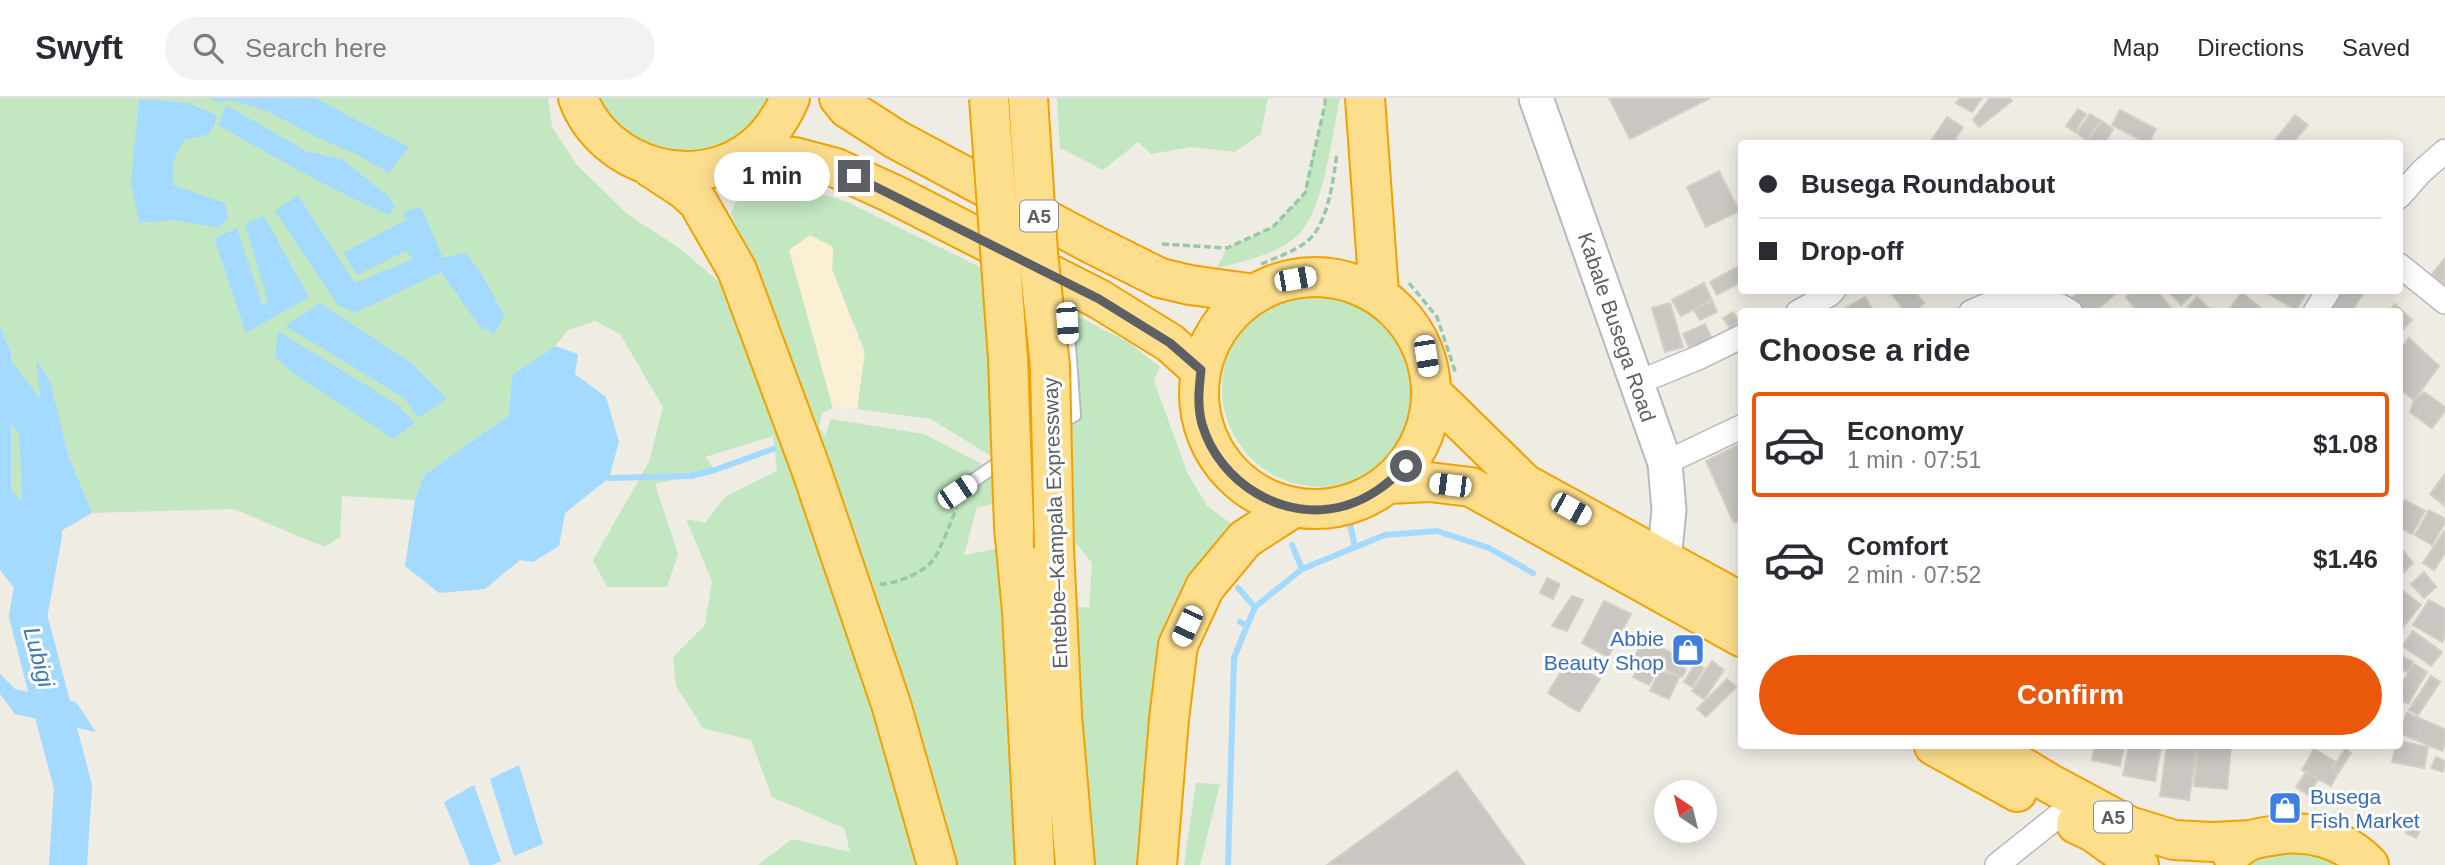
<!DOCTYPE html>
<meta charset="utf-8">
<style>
body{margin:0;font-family:Helvetica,sans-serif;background:#f2f2f3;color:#2b2b33;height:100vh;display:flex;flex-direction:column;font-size:26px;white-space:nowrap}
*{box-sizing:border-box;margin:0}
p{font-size:23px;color:#7c7c81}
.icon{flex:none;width:38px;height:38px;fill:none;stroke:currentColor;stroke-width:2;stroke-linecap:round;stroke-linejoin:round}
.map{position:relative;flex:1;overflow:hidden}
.drawer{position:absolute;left:1738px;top:210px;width:665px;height:441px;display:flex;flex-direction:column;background:#fff;border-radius:7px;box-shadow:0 4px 18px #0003}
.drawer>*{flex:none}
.hud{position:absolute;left:1738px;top:42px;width:665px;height:154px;border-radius:7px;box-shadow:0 4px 18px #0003;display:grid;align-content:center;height:154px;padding:0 21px;background:#fff}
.needle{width:46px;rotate:325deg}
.buttons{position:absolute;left:1654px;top:682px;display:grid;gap:14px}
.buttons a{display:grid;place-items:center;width:63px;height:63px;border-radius:50%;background:#fff;box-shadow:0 4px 18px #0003;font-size:35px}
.end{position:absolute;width:32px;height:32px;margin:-16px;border:9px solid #5c6065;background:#fff;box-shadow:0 0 0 4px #fff}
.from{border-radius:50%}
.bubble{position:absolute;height:49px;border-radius:24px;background:#fff;box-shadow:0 4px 18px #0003;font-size:23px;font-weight:600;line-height:49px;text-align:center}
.car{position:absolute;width:21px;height:42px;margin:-21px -10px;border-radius:9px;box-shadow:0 0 5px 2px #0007;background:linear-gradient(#fff 24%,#345 0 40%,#fff 0 76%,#345 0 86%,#fff 0)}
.hud b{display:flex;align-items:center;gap:24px;height:66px;font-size:26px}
.hud b+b{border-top:2px solid #e1e1e2}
.hud i{width:18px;height:18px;background:#2b2b33}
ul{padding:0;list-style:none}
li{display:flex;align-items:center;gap:21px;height:105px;margin:0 14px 10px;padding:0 7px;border:4px solid transparent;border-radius:7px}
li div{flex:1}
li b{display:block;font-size:26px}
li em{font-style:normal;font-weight:600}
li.on{border-color:#ea580c}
li>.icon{width:63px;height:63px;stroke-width:1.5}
h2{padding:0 21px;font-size:32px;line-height:84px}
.action{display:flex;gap:14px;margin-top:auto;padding:14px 21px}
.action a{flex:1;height:80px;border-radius:42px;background:#ea580c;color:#fff;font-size:28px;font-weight:600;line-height:80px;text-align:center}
header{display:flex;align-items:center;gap:42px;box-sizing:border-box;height:98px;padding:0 35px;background:#fff;border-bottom:2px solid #e1e1e2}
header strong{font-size:33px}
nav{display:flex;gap:38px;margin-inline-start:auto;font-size:24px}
.search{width:490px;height:63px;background:#f2f2f3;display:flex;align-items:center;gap:18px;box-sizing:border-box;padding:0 24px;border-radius:38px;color:#7c7c81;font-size:26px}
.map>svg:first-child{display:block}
</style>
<header>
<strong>Swyft</strong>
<div class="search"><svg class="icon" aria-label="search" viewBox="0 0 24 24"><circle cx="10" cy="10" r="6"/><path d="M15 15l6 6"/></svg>Search here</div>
<nav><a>Map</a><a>Directions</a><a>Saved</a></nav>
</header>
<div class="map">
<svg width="2445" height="767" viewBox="0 0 2445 767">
<rect width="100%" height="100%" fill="#efece4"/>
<path fill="#c2e7c1" d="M0 0H548L552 29 577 67 627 116 678 149 730 193 784 331 922 767H758L792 741 850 754 844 730 772 699 751 642 703 630 676 588 673 559 705 527 712 483 686 421 705 425 726 398 777 373 773 338 705 359 715 372 655 386 678 456 667 489H607L593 462 649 364 663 309 620 236 595 223 568 232 555 248 512 277 509 317 424 377 415 402 342 398 340 439 324 449 234 411 92 415 68 356 50 282 37 264 47 367 48 403 36 421 11 391V254L0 228Z
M596 0H781L762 32 689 64 616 34Z
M1057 0H1268L1261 36 1235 54 1191 49 1151 56 1138 44 1103 72 1060 50Z
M1325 0H1340C1333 34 1323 116 1297 138 1277 156 1242 164 1217 170L1227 150 1273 129 1304 95 1325 6Z
M763 91H802L845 103 984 171 994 360 931 321 857 311 865 254 832 171 833 150 790 153 833 310 822 315 819 329 825 338 831 321 924 336 995 373 997 405 977 409 964 457 1000 450 1006 616 1017 767H952L808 320 731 115 736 103Z
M1222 290a99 99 0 1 1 198 0a99 99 0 1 1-198 0Z
M1069 214 1128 244 1160 269 1154 283 1187 374 1207 408 1239 431 1216 449 1188 480 1172 511 1153 580 1147 767H1092L1073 508 1089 510 1092 465 1076 445 1071 443 1067 327Z
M1196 685 1220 686 1200 767H1184Z
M2294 747 2348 767H2237Z"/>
<path fill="#fbf0d4" d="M810 137 833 149 832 171 864 258 857 311 833 310 789 152Z"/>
<path fill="#a4daff" d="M209 0H315L409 49 389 75 356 56 316 39 267 13 229 2 221 5Z
M139 1 188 5 217 17 214 28 208 37 184 42 173 64V87L225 105 228 120 218 130 175 122 139 125 131 84Z
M226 7 308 54 342 61 387 97 395 108 389 117C330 91 274 59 218 27Z
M298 97 355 185 413 161 406 153 357 177 343 155 406 122 403 114 421 109 443 160 465 155 480 173 504 217 496 234 491 236 487 230 482 232 441 174 355 215 338 207 275 113Z
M264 118 309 199 246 235 214 140 237 130 262 206 268 204 245 126Z
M320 205 413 266 447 301 418 320 404 300 285 228Z
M0 228 11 254V391L36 420 49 408 47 367 36 262 50 282 68 356 92 415 61 433 38 482 35 517 0 472Z
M278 233 398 307 415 325 394 341 293 275 275 259Z
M555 248 578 256 575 276 606 299 619 344 609 380 565 415 559 448 533 464 520 462 485 491 439 495 405 468 415 402 424 377 509 317 512 277Z
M0 576 15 591 76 604 96 634 15 616 0 596Z
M519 667 543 746 514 758 490 681Z
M474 687 501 763 492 767H470L444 704Z"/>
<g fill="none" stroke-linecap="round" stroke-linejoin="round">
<path stroke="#a4daff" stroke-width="6" d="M609 380 691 378 715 372 773 351
M1350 426 1355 449
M1292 447 1302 471
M1238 490 1255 509
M1247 528 1255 509 1302 471 1385 437 1437 433 1489 450 1533 475
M1228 767 1234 560 1247 528 1240 524"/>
<path stroke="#a4daff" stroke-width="38" d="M0 279 38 330 43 437 28 518 73 689 68 767"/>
</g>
<path fill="#cac7c2" stroke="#d4cec3" stroke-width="2" d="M1609 0H1710L1630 41Z
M1960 0H1982L1972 14 1956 5Z
M1990 0H2010L2012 3 1979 29 1973 22Z
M2078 11 2086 16 2075 34 2066 28Z
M2120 12 2156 31 2148 46 2112 27Z
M2090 16 2100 22 2086 42 2077 35Z
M2295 17 2308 27 2292 46H2272Z
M1947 19 1963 29 1952 46H1929Z
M2102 23 2113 31 2104 46H2093L2088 43Z
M1719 73 1739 113 1706 129 1687 89Z
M2445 160V187L2432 176Z
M1741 167V184L1717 197 1710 184Z
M1704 185 1712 202 1681 218 1672 202Z
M1889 192H1924L1917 197 1924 205 1914 214H1905Z
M2081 192H2116L2117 194 2095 214H2084L2072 200Z
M2134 192H2156L2171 210 2167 214H2138L2126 199Z
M2167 192H2196L2181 207Z
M2271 192H2308L2296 212 2269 196Z
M2339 192H2365L2351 214H2325Z
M2242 195 2263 212 2261 214H2227Z
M1865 199 1874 214H1839Z
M2197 199 2213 214H2193L2188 209Z
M1712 203 1717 214 1700 222 1694 212Z
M1670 205 1683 249 1665 254 1652 210Z
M2395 206 2412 222 2399 235V214H2388Z
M1733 214 1739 224 1730 230 1723 220Z
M1705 226 1712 241 1690 251 1683 236Z
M2409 240 2439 268 2414 302 2399 290V252Z
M2424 294 2445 309V313L2432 330 2410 314 2414 302Z
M1740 346 1741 422 1734 425 1706 363Z
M2445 376V408L2430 396Z
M2405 402 2425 413 2412 436 2399 429V412Z
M2429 412 2445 421V425L2432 447 2415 437Z
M2445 432V455L2434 472 2423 465Z
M2400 449 2413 465 2404 474 2399 469Z
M2424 474 2436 489 2424 500 2411 486Z
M1547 480 1560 486 1553 501 1540 495Z
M2403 493 2421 507 2399 534V498Z
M1572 498 1583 502 1567 533 1552 528Z
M2429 502 2445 511V539L2442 544 2413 527Z
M1604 503 1631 516 1608 559 1582 545Z
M2413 533 2442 554 2431 568 2403 548Z
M1643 541 1678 558 1675 566 1686 571 1682 579 1659 568 1649 587 1633 579 1641 564 1634 560Z
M2399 557 2413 564 2407 574 2399 570Z
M1568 562 1600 581 1579 614 1548 595Z
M1712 563 1724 572 1704 601 1692 593Z
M1696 565 1704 570 1692 589 1684 584Z
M2414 566 2427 574 2408 606 2399 601V591Z
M1660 572 1679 579 1669 601 1650 593Z
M2431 578 2440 584 2418 617 2409 612Z
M1727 581 1736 589 1706 619 1697 611Z
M2407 615 2445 631V646L2442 653 2399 635Z
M2399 643 2428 649 2424 670 2392 664 2396 648H2399Z
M2095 648H2124L2120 668 2092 662Z
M2129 648H2161L2155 683 2123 677Z
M2167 648H2197L2189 702 2160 698Z
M2198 648H2231L2227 691 2194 688Z
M2314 651 2336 664 2332 671 2338 675 2331 688 2302 672Z
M2345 651 2351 655 2338 675 2332 671Z
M2436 659 2445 663 2443 674 2431 670Z
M1457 673 1525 767H1327Z
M2306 674 2318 681 2308 697 2296 689Z
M2411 725 2421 730 2416 740 2406 735Z"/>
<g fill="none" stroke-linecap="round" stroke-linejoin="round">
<defs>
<path id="lane" d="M1056 327 1074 317 1065 191
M957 394 1006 360"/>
<path id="street" d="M2399 99 2421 74 2445 53
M2399 167 2445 204
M1798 214 1829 197 1834 192
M1971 214C2003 198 2040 193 2071 214
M2315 214 2329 192
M1637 285 1700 259 1741 239
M1665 365 1741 329
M1997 767 2058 718"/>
<path id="secondary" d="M1536 0 1665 365 1669 412 1664 462"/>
<path id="highway" d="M578 0C604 70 698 97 756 48 772 35 782 18 790 0
M839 0 847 10 897 42 1090 145 1160 180 1190 187 1255 196
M1365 0 1379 196
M726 66 795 59 836 70 891 95 1099 201 1170 245 1201 273
M650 69 685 92 698 104 737 172 811 371 891 606 937 767
M1199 295a116 116 0 1 1 232 0a116 116 0 1 1-232 0Z
M1433 296 1525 386 1741 504
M1388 386 1429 384 1471 389 1741 539
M1014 429 1022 514 1035 767
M1054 450 1062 617 1075 767
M1934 648 2017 694
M1988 648 2049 685 2129 728 2174 742 2213 744 2252 742
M2076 726 2093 734 2139 767
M2231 755C2237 751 2243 746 2249 743 2256 740 2264 739 2271 738 2307 730 2344 741 2369 767
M1157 767 1169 621 1178 547 1205 489 1245 441 1293 410"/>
</defs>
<use href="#lane" stroke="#b7babe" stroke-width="16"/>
<use href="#street" stroke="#b7babe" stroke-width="26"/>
<use href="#secondary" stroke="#b6b9be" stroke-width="37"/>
<use href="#highway" stroke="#f3a100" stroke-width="42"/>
<path stroke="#9ac8a6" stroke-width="3.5" stroke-dasharray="7 3.5" stroke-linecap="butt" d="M1162 146 1227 150 1273 129 1305 95 1325 6V0
M1261 166C1275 160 1290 155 1302 147 1328 132 1333 83 1337 55
M1409 185 1437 219 1456 276
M1190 300C1196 345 1209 379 1249 404
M1321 425 1365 416 1375 412
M880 486C896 486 924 475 934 461 941 451 951 422 957 410"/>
<use href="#lane" stroke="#fff" stroke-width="12"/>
<use href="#street" stroke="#fff" stroke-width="23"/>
<use href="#secondary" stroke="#fff" stroke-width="33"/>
<use href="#highway" stroke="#fdde8d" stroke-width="38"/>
<defs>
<path id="highway-bridge" d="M989 0 1008 261 1014 429
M1028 0 1038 155 1050 268 1054 450"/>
</defs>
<use href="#highway-bridge" stroke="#f3a100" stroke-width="42" stroke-linecap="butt"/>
<use href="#highway-bridge" stroke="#fdde8d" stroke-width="38"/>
</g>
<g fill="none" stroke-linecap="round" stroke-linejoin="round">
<path stroke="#5c6065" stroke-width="9" d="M854 78 1099 201 1170 245 1201 272C1199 290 1197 308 1202 326 1219 385 1284 425 1344 408 1369 401 1388 386 1406 368"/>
</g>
<defs>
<symbol id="shop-square" viewBox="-11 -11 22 22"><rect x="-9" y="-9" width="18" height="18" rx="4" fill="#3f7fe0" stroke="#fff"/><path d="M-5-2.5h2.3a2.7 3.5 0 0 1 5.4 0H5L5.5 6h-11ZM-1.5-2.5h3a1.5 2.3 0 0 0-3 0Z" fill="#fff"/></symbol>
</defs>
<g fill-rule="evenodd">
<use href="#shop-square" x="1669" y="533" width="38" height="38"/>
<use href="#shop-square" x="2266" y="691" width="38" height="38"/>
</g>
<g text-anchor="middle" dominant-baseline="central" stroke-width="6" stroke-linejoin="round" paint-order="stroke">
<g fill="#fff" stroke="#8d9093" stroke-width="2">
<rect x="1020" y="102.5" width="38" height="31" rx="5"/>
<rect x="2094" y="703.5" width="38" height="31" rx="5"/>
</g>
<g font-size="19" font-weight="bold" fill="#5c6065">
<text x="1039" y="118">A5</text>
<text x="2113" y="719">A5</text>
</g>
<g font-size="21" fill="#5c6065" stroke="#fff">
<text transform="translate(1617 229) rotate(71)">Kabale Busega Road</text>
<text transform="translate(1055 425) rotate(-92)">Entebbe–Kampala Expressway</text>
</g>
<g font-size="21" fill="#366cbe" stroke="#fff" text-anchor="end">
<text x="1664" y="540">Abbie<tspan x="1664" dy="24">Beauty Shop</tspan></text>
<text x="2310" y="698" text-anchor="start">Busega<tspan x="2310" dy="24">Fish Market</tspan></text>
</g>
<g font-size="23" font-style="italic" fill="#407ab2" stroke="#fff">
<text transform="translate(39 559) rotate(75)">Lubigi</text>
</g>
</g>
</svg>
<div class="buttons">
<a><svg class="needle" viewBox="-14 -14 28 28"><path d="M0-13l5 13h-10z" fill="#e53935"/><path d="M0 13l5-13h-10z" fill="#7c7c81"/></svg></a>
</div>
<i class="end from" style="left:1406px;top:368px"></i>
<i class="end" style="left:854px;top:78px"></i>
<div class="bubble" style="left:714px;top:54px;width:116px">1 min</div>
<i class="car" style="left:1295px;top:181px;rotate:80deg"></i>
<i class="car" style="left:1067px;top:225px;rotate:176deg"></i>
<i class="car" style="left:1426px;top:258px;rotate:171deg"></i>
<i class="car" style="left:1450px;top:387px;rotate:277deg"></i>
<i class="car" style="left:957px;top:394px;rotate:56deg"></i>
<i class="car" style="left:1571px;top:411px;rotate:119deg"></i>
<i class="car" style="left:1187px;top:528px;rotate:205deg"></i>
<div class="hud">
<b><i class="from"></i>Busega Roundabout</b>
<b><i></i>Drop-off</b>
</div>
<section class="drawer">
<h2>Choose a ride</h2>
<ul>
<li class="on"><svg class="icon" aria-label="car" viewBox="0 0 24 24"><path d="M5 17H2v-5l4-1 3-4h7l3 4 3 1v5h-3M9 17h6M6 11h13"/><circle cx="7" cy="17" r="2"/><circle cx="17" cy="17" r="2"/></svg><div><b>Economy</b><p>1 min · 07:51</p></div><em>$1.08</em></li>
<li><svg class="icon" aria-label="car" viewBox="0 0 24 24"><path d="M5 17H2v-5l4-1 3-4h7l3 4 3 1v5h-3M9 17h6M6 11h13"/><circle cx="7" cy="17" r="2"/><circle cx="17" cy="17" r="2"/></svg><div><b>Comfort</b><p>2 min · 07:52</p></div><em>$1.46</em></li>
</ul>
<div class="action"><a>Confirm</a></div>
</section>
</div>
